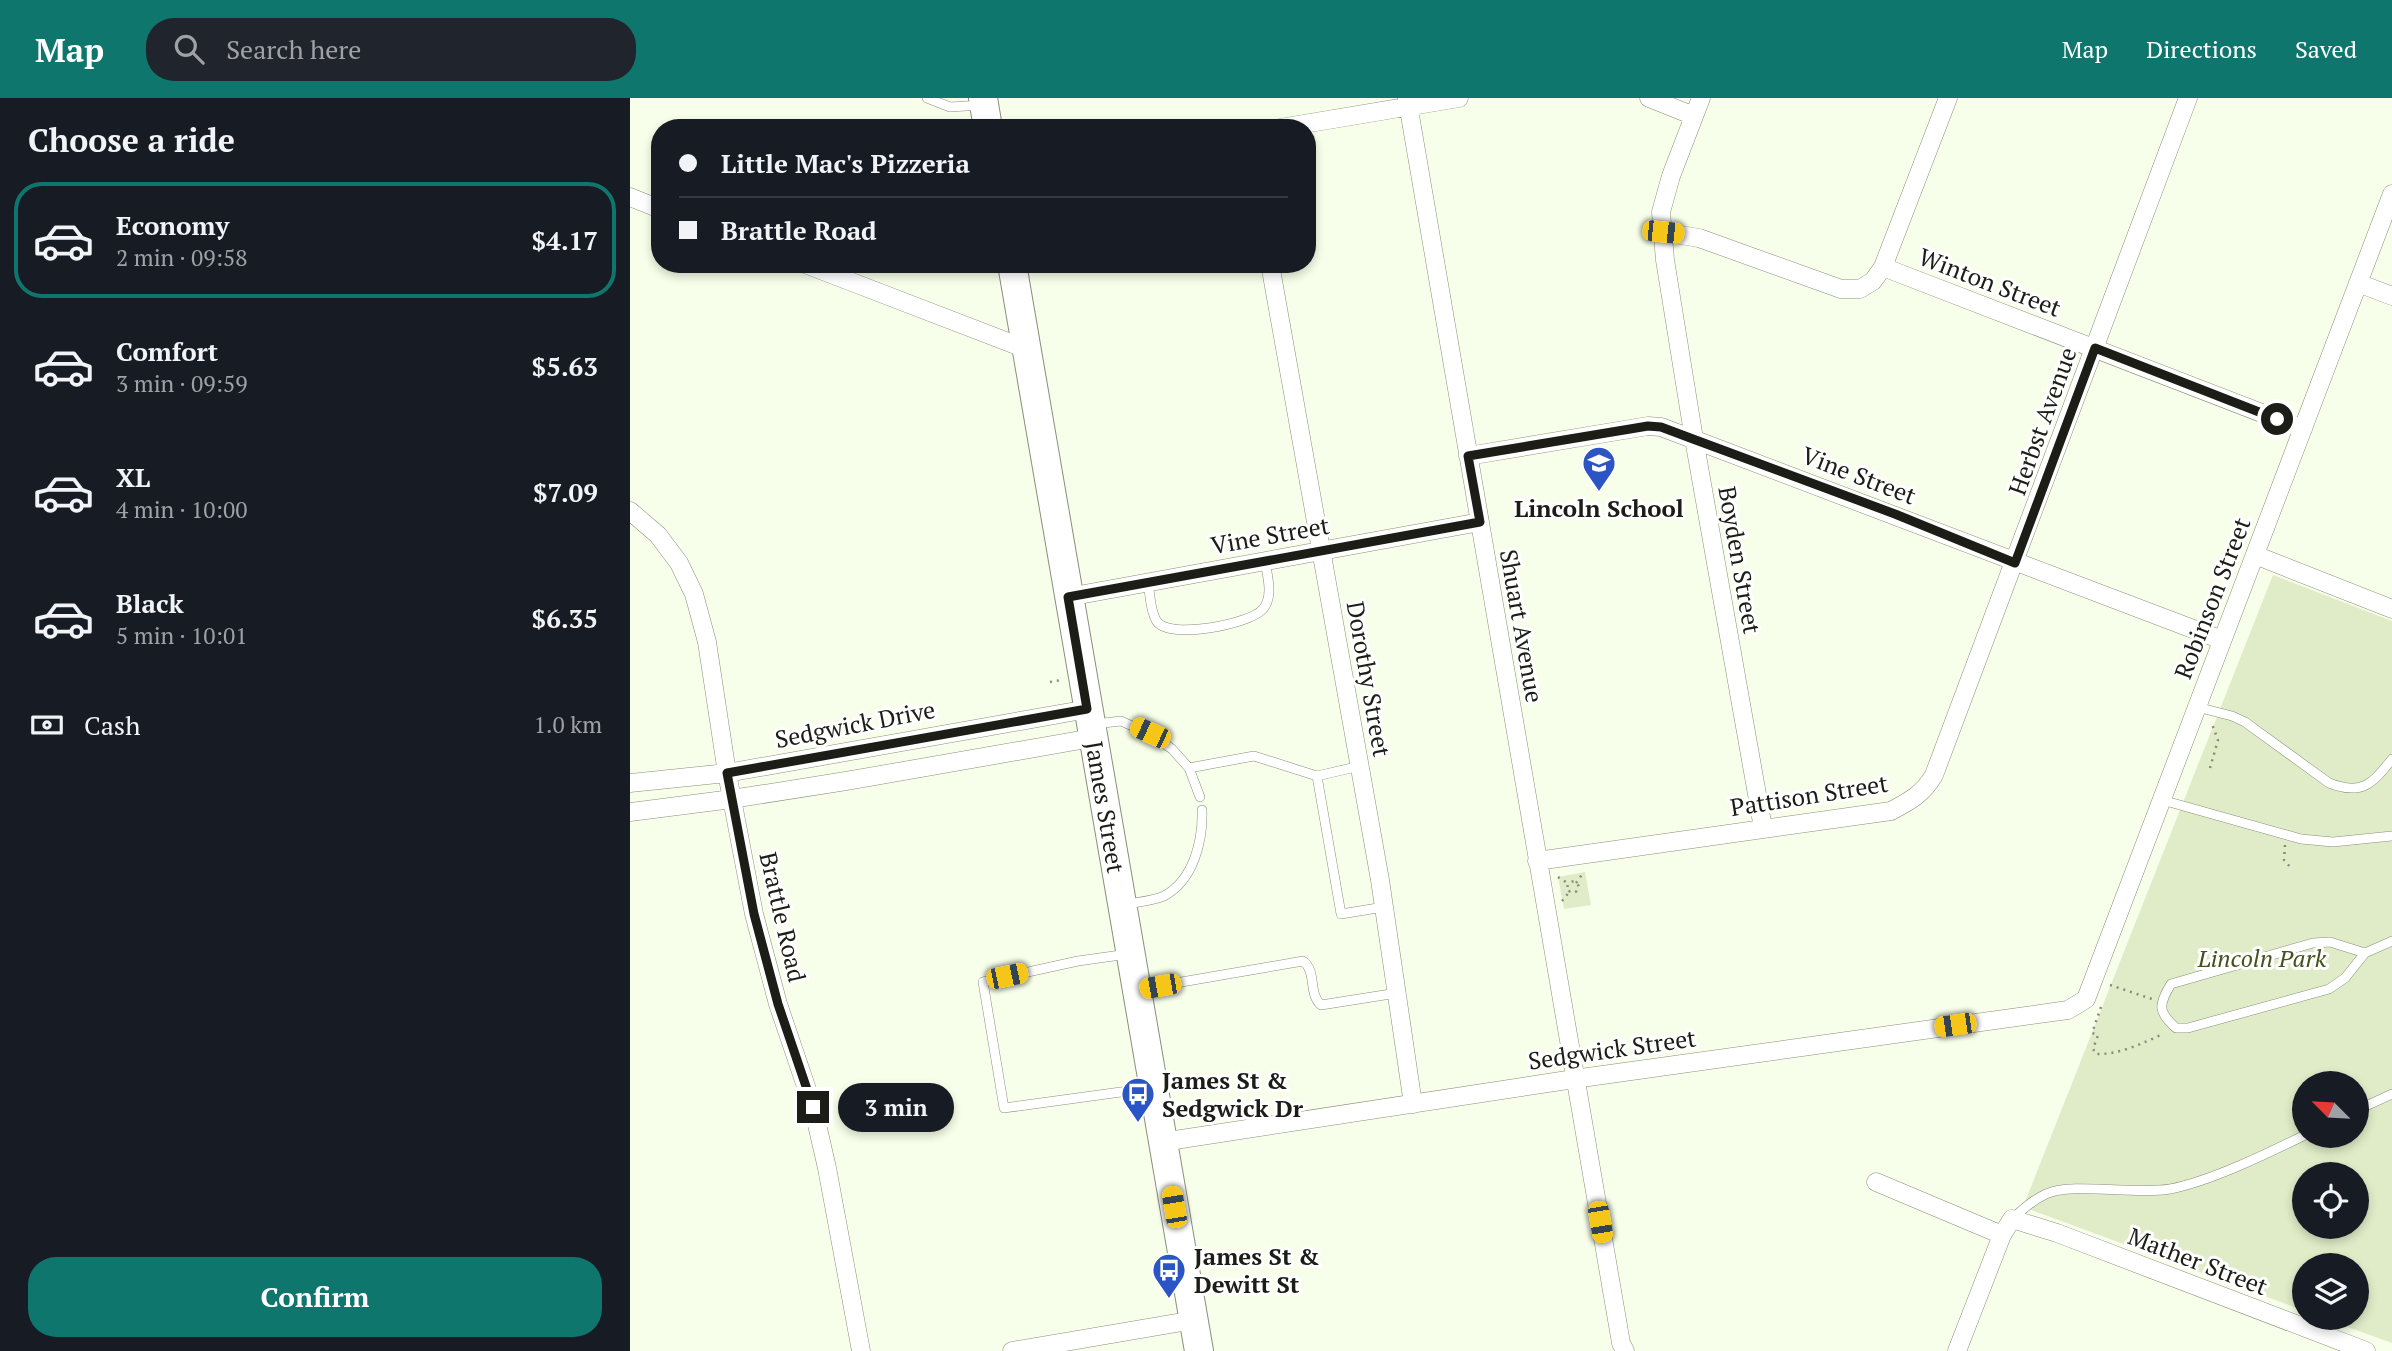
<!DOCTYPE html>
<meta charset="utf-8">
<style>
body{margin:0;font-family:"PT Serif",serif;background:#20242c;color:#f1f3f6;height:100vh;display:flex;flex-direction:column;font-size:26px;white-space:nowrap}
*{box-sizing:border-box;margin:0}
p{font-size:23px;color:#9ea1a6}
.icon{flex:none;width:38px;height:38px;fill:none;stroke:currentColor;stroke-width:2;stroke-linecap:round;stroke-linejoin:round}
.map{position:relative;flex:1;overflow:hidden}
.drawer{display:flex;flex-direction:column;background:#171b24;width:630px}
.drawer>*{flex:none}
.top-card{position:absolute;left:21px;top:21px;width:665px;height:154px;border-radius:28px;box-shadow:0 4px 10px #0003;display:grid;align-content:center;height:154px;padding:0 28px;background:#171b24}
.needle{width:46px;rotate:294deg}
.buttons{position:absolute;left:1662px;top:973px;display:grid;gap:14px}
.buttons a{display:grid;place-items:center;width:77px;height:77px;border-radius:50%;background:#171b24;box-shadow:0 4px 10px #0003;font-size:35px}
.end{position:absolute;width:32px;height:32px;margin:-16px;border:9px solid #1b1d16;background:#fff;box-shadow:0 0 0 4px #fff}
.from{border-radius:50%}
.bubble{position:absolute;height:49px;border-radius:24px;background:#171b24;box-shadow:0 4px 10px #0003;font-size:23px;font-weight:800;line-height:49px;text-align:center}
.car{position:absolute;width:21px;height:42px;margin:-21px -10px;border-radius:9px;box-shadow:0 0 5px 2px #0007;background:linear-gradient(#f5c518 24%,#345 0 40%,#f5c518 0 76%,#345 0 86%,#f5c518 0)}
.top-card b{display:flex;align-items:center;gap:24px;height:66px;font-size:26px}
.top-card b+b{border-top:2px solid #363941}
.top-card i{width:18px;height:18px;background:#f1f3f6}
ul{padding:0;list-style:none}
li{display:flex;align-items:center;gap:21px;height:116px;margin:0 14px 10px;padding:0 14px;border:4px solid transparent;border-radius:28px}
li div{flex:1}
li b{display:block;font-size:26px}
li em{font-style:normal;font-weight:800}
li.selected{border-color:#0f766e}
li>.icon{width:63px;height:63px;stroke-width:1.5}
h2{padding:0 28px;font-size:32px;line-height:84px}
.pay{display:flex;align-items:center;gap:18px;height:77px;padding:0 28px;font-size:26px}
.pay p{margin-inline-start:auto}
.cta{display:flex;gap:14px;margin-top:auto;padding:14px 28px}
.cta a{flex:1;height:80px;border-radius:28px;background:#0f766e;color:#fff;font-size:28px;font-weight:800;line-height:80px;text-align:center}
header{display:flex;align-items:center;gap:42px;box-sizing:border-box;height:98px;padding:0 35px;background:#0f766e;color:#fff}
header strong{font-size:33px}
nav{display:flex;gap:38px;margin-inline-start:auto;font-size:24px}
.search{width:490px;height:63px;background:#20242c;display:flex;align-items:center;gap:18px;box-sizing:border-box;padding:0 24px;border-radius:28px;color:#9ea1a6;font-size:26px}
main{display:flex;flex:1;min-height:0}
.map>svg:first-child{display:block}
</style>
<header>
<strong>Map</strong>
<div class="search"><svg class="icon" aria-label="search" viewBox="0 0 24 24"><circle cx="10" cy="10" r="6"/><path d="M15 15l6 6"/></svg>Search here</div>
<nav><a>Map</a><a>Directions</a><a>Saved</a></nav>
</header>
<main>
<section class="drawer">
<h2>Choose a ride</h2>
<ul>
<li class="selected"><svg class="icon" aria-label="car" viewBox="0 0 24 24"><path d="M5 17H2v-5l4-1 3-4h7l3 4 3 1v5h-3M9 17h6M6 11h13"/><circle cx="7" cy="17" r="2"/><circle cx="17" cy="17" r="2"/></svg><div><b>Economy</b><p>2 min · 09:58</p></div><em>$4.17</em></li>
<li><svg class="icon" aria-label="car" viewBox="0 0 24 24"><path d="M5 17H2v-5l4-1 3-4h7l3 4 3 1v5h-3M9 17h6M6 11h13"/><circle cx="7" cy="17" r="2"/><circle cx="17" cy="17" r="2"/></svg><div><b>Comfort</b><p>3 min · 09:59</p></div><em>$5.63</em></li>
<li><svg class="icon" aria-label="car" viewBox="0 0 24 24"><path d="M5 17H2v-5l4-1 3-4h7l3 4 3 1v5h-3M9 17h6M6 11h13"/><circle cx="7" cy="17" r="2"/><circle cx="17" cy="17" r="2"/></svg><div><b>XL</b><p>4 min · 10:00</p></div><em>$7.09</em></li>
<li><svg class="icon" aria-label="car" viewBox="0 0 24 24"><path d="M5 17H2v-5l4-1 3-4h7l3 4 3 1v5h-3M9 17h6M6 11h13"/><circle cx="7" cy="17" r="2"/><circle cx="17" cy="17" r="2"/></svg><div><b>Black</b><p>5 min · 10:01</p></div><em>$6.35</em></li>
</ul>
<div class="pay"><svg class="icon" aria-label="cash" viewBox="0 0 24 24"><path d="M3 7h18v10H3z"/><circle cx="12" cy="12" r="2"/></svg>Cash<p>1.0 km</p></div>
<div class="cta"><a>Confirm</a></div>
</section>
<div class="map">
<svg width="1762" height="1253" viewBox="0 0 1762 1253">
<rect width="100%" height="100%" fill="#f7fee9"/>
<path fill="#e0ecc8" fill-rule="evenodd" d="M1643 477 1762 523V1245L1693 1220H1727V1167H1675V1213L1393 1109ZM1675 985H1727V1038H1675ZM1675 1076H1727V1129H1675Z
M955 774 961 807 934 811 928 779Z"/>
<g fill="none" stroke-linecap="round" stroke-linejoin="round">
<defs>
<path id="lane" d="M297 0 320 9 352 7
M274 30H289
M518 484C520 495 520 512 526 522 536 543 621 526 633 511 644 498 637 477 635 463
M1567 609 1602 618 1615 624 1699 685C1732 698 1742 686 1762 661
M465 626 491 623 520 636 542 651 559 670 570 699
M559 670 624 658 687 678 730 668
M687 678 711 816 754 809
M1532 702 1671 741 1703 744 1762 738
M496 806C508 804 523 803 534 798 564 782 573 742 572 712
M1735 855 1700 844 1683 845 1541 886C1528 907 1528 914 1546 930H1558L1699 891 1715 880 1735 855 1762 843
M498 856 448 863 353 884 374 1010 520 990
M511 891 673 863C687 873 678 896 691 907L767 895
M1727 1012 1762 996
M1382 1121C1393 1111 1403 1102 1416 1096 1441 1084 1506 1097 1540 1091 1581 1083 1636 1056 1675 1037"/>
<path id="street" d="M777 0 991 1245 995 1253
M1019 0 1064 18
M1071 0 1041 78 1031 114 1035 162 1064 341 1133 730
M650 30 829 0
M0 99 30 111
M1033 134 1069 140 1211 191H1230L1243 183 1253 169 1318 0
M175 166 396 251
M640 166 750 782 783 1006
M1253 169 1673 331
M1728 185 1762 198
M838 358 1018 328 1031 329 1592 542
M0 413 28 437 49 465 64 496 77 544 97 675 124 816 148 906 183 1009 197 1070 231 1253
M1625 457 1762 511
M438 499 850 424
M0 685 97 675 458 611
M0 714 102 701 216 683 462 640
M907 763 1261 713C1280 703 1293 696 1304 677L1558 0
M532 1044 944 981 1438 912 1456 901 1762 96
M1246 1084 1372 1137
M382 1253 564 1222
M1327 1253 1372 1137 1382 1121 1427 1135 1736 1253"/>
<g id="primary">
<path d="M353 0 358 30"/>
<path id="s1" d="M382 166 569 1253"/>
</g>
</defs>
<use href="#lane" stroke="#888f7c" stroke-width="10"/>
<use href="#street" stroke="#888f7c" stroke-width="19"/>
<use href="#primary" stroke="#888f7c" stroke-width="30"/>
<path stroke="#878b7d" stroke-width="2.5" stroke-dasharray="2 5" stroke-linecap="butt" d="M420 584 431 582
M1580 670 1588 642 1582 626
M1655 747 1654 762 1661 770
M928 779 939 786
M937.5 789a5.5 5.5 0 1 1 11 0a5.5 5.5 0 1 1-11 0Z
M946 785 953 775
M932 803 940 793
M1480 887 1522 901
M1471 909 1462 935 1468 937 1463 951 1466 956C1489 957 1513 945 1533 936"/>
<use href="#lane" stroke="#fff" stroke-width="9"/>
<use href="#street" stroke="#fff" stroke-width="18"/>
<use href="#primary" stroke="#fff" stroke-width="28"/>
</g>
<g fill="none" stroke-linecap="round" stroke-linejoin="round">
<path stroke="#1b1d16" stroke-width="9" d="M183 1009 148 906 124 816 97 675 457 611 438 499 850 424 838 358 1018 328 1031 329 1063 341 1265 416 1385 465 1465 250 1647 321"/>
</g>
<defs>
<symbol id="school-pin" viewBox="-11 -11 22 30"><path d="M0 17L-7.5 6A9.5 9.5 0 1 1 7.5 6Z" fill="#2b55c4" stroke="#fff"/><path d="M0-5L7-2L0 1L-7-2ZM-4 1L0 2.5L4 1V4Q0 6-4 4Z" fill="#fff"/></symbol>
<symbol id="bus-pin" viewBox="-11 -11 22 30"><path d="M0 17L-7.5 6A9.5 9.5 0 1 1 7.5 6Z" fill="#2b55c4" stroke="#fff"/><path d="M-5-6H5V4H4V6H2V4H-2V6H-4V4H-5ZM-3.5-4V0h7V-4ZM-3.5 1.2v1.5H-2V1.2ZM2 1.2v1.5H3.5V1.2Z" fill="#fff"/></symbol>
</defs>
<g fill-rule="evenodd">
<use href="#school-pin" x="950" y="346" width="38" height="52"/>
<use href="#bus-pin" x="489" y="977" width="38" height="52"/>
<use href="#bus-pin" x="520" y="1153" width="38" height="52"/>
</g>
<g text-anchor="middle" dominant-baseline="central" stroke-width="6" stroke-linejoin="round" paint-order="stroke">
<g font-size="24" fill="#1b1d16" stroke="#fff">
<text transform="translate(1360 184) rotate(21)">Winton Street</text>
<text transform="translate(1412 323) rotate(-70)">Herbst Avenue</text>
<text transform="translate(1229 377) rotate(21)">Vine Street</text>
<text transform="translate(640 437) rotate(-10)">Vine Street</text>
<text transform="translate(1110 462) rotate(80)">Boyden Street</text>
<text transform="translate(1582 500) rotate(-69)">Robinson Street</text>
<text transform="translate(892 528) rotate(80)">Shuart Avenue</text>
<text transform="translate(739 581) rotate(80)">Dorothy Street</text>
<text transform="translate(225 626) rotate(-11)">Sedgwick Drive</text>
<text transform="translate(1179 697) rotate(-9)">Pattison Street</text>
<text stroke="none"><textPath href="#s1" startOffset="551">James Street</textPath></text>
<text transform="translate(153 819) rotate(77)">Brattle Road</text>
<text transform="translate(982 951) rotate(-8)">Sedgwick Street</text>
<text transform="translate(1568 1163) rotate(21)">Mather Street</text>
</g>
<g font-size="24" font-weight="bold" fill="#1b1d16" stroke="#fff" text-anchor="start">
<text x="969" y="410" text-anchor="middle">Lincoln School</text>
<text x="532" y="982">James St &amp;<tspan x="532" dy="28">Sedgwick Dr</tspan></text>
<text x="564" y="1158">James St &amp;<tspan x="564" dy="28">Dewitt St</tspan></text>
</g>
<g font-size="24" font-style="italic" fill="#45521d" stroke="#fff">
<text x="1632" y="860">Lincoln Park</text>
</g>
</g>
</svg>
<div class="buttons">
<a><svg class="needle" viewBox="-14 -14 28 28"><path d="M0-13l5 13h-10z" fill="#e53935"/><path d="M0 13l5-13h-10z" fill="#9ea1a6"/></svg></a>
<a><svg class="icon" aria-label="locate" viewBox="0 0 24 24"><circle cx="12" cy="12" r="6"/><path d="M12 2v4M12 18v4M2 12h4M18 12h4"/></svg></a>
<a><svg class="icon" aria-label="layers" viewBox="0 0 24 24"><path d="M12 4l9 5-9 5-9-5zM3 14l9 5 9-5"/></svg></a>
</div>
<i class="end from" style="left:1647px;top:321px"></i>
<i class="end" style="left:183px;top:1009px"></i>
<div class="bubble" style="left:208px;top:985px;width:116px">3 min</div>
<i class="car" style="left:1033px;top:134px;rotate:96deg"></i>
<i class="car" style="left:520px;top:635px;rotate:295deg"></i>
<i class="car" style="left:377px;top:878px;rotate:78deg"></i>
<i class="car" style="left:530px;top:888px;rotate:260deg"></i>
<i class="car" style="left:1325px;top:927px;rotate:262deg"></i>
<i class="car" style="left:544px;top:1109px;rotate:350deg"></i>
<i class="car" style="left:970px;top:1124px;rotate:170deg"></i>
<div class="top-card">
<b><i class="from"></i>Little Mac's Pizzeria</b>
<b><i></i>Brattle Road</b>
</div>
</div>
</main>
